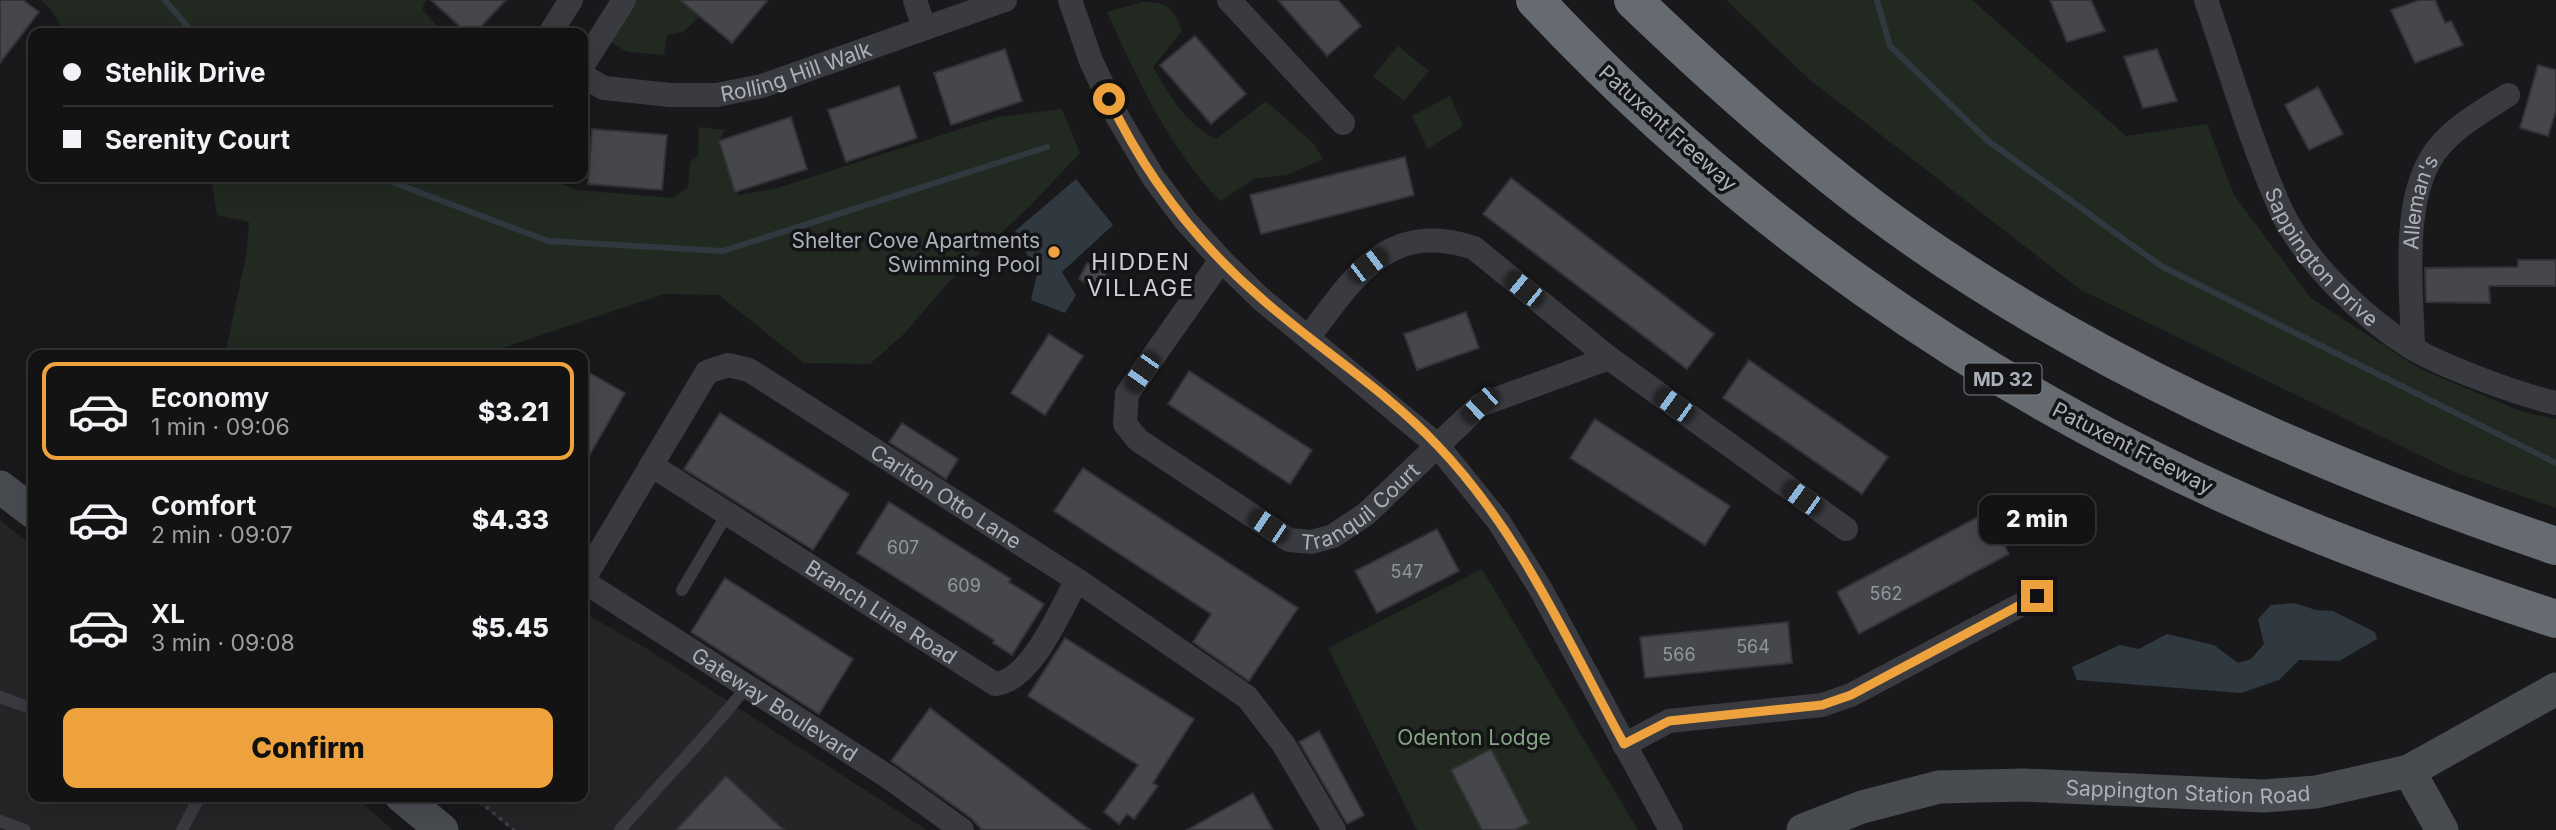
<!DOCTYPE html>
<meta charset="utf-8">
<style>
body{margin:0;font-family:Inter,sans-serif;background:#202022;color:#f1f3f6;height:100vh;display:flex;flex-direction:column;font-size:26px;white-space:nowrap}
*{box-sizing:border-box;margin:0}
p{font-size:23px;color:#9d9ea0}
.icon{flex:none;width:38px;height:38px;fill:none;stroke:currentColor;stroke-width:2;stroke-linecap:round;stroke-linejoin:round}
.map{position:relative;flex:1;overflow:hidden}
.panel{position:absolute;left:28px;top:350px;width:560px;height:452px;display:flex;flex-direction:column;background:#131314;border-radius:14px;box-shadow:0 7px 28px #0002,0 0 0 2px #323234}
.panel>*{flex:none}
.top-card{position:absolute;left:28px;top:28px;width:560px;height:154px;border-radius:14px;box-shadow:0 7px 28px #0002,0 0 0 2px #323234;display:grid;align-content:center;height:154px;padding:0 35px;background:#131314}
.end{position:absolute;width:32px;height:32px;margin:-16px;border:9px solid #eea23e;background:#111;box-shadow:0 0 0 4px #111}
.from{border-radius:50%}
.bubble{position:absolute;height:49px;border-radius:14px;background:#131314;box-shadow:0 7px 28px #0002,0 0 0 2px #323234;font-size:23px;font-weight:800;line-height:49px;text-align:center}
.car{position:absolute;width:21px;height:42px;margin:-21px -10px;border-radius:9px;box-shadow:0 0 5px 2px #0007;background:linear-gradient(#222 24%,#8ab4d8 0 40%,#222 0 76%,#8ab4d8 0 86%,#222 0)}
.top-card b{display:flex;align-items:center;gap:24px;height:66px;font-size:26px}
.top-card b+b{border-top:2px solid #323234}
.top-card i{width:18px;height:18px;background:#f1f3f6}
ul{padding:12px 0 0;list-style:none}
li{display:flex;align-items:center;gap:21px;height:98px;margin:0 14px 10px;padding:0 21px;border:4px solid transparent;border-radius:14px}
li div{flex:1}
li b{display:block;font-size:26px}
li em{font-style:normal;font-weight:800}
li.on{border-color:#eea23e}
li>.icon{width:63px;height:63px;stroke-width:1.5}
.cta{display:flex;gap:14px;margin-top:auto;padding:14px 35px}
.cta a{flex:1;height:80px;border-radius:14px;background:#eea23e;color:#111;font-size:28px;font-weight:800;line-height:80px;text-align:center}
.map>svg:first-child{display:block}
</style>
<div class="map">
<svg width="2556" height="830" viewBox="0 0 2556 830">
<rect width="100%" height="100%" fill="#19191b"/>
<path fill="#252528" d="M0 520 33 546V796H354L393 830H0Z
M583 612 649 650 927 830H512L470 796H583Z"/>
<path fill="#212921" d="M41 0H426L422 9 443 33H65L50 8Z
M632 0H680L700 16 683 32 667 35 664 55 628 52 611 43Z
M1726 0H1972L2126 136 2207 124 2234 195 2311 298 2420 369 2523 412 2556 419V508L2454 472 2081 290 1809 79Z
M1143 2C1167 2 1174 8 1182 31L1153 67C1170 96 1185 123 1216 139L1266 101 1314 144 1323 159 1287 175 1254 179 1220 201C1168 147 1138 80 1107 12Z
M1398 46 1429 71 1404 101 1373 76Z
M1450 96 1463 126 1428 149 1412 116Z
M1062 109 1080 153 1033 203 945 286 905 333 870 364 804 363 719 295 664 294 482 355H225L246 256 249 222 217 215 211 177H543L577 190 673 198 688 188 690 162 698 156 699 127 725 130 719 141 738 195 774 189 998 117Z
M1482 569 1638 830H1417L1328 648Z"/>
<path fill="#2f393f" d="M1076 179 1113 225 1062 272 1076 295 1065 313 1031 300 1037 274 1015 231Z
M2294 603 2316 610 2333 611 2375 632 2377 639 2339 661 2299 660 2279 680 2241 693 2077 680 2072 667 2120 645 2139 649 2167 634 2214 645 2238 663 2251 659 2264 644 2258 619 2271 605Z"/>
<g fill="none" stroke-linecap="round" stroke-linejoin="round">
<path stroke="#2f393f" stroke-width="6" d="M165 0 193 33
M1877 0 1890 46 1987 140 2161 266 2556 463
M379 177 548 241 723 251 1047 147"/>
</g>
<path fill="#45474b" stroke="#333337" stroke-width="2" d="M0 0H23L39 12 0 63Z
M431 0H506L475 33H467Z
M680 0H768L732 43Z
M1278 0H1338L1361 26 1327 56Z
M2050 0H2091L2105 31 2067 42Z
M2419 0H2435L2445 23 2451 21 2463 45 2415 63 2391 10Z
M1195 36 1246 94 1211 124 1160 65Z
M1005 49 1022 101 951 125 934 73Z
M2157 49 2177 101 2143 108 2124 57Z
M2538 65 2556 70V111L2548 136 2520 128Z
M899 86 917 138 846 162 828 110Z
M2318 87 2343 134 2309 150 2285 105Z
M791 117 807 169 735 192 719 141Z
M592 129 667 135 662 190 588 184Z
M1405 157 1414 195 1261 234 1250 195Z
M1511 178 1714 334 1687 369 1483 214Z
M2518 260H2556V286H2489L2490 303 2426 302 2425 268 2518 267Z
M1087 263 1107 273 1098 289 1079 279Z
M1466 312 1479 348 1417 370 1404 334Z
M1049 334 1083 356 1045 415 1011 393Z
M1749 360 1888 457 1862 494 1723 398Z
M583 369 625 393 583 467Z
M1189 371 1312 450 1290 484 1168 404Z
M720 413 849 494 813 550 684 469Z
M1595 419 1730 506 1705 545 1570 458Z
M902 423 958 459 946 479 889 442Z
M1083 468 1298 608 1249 681 1193 642 1211 614 1054 511Z
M889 502 1011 579 1009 582 1044 604 1012 655 993 643 994 640 857 553Z
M1987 512 2009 554 1859 634 1837 592Z
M1437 529 1459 571 1377 613 1355 571Z
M725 578 853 659 819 714 691 632Z
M1788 622 1792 663 1645 678 1640 637Z
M1065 638 1194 719 1153 783 1158 786 1134 819 1127 814 1119 824 1104 812 1138 765 1028 696Z
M930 708 1090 830H982L971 818 891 761Z
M1319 731 1364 815 1347 824 1299 742Z
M1491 749 1529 823 1515 830H1482L1451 770Z
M726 776 784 830H676Z
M1253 793 1273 830H1187Z"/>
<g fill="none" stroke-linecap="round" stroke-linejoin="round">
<path stroke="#404247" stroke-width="3.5" stroke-dasharray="3.5 5" stroke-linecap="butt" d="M473 796 514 830"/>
<path stroke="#3a3b40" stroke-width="12" d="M682 590 727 514
M0 697 33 709
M0 821 25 830
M182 830 200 796
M620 830C662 781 708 736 748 685"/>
<g stroke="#3a3b40" stroke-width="24">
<path d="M915 0 924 28"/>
<path d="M1070 0 1091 61 1118 118 1153 177 1185 220 1221 260 1261 299 1437 445 1499 522 1540 588 1671 830"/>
<path d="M1229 0 1343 123"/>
<path id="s1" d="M2206 0C2230 70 2251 143 2281 210 2305 262 2364 318 2412 348 2444 367 2520 395 2556 403"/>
<path d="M550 33 571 0"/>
<path d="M583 65 624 0"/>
<path id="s2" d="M583 76 604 88 670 95H717L762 86 1005 0"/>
<path id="s3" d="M1221 260 1127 394 1125 424 1138 440 1289 540 1312 542 1333 536 1366 514 1480 405 1609 358"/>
<path d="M1308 338C1353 278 1388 219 1474 248L1609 358 1846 529"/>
<path id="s4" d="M2413 348C2412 291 2399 194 2439 147 2457 125 2483 111 2508 95"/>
<path id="s5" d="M651 465 995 684C1032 680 1059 612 1077 580"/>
<path id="s6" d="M583 580 707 372 728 365 749 370 1077 580 1247 697 1284 745 1334 830"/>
<path id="s7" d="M583 581 890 778 962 830"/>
<path d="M1624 745 1669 721 1822 705 1851 695 2037 596"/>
</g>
<g stroke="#484b50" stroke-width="33">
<path d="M0 487 33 512"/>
<path d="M2409 771 2442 830"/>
<path d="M401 796 442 830"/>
<path id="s8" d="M1803 830 1862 807 1939 787 2024 785 2264 796 2316 792 2409 771 2556 689"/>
</g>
<path stroke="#666a71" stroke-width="38" d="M1535 0C1736 215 1979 387 2249 505 2349 549 2452 585 2556 619
M1633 0C1709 73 1787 143 1871 207 2077 361 2314 464 2556 546"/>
</g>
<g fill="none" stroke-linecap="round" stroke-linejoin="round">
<path stroke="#eea23e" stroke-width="9" d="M1109 99C1145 175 1198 244 1262 299 1319 349 1385 390 1437 445 1519 530 1568 642 1624 744L1669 721 1822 705 1851 695 2037 596"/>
</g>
<circle fill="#eea23e" stroke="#141416" stroke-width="2.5" cx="1054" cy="252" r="7"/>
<g text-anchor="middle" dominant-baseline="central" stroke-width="7" stroke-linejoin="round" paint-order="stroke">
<g font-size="18" fill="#92969e">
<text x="903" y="547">607</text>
<text x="1407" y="571">547</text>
<text x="964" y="585">609</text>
<text x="1886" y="593">562</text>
<text x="1753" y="646">564</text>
<text x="1679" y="654">566</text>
</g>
<rect fill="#141416" stroke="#7e8289" stroke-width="2" x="1964.5" y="363.5" width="77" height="31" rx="5"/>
<g font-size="19" font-weight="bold" fill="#abb1ba">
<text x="2003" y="379">MD 32</text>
</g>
<g font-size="21" fill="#abb1ba" stroke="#141416">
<text stroke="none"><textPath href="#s2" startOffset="220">Rolling Hill Walk</textPath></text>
<text transform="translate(1668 128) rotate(42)">Patuxent Freeway</text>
<text stroke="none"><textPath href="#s4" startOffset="147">Alleman's</textPath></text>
<text stroke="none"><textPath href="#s1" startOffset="285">Sappington Drive</textPath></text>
<text transform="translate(2133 448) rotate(27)">Patuxent Freeway</text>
<text stroke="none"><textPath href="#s6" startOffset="520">Carlton Otto Lane</textPath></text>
<text stroke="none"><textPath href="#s3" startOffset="478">Tranquil Court</textPath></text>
<text stroke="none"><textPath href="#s5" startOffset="273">Branch Line Road</textPath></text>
<text stroke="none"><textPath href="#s7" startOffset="228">Gateway Boulevard</textPath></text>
<text stroke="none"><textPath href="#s8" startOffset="392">Sappington Station Road</textPath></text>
</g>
<g font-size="21" fill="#abb1ba" stroke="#141416" text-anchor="end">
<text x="1040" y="240">Shelter Cove Apartments<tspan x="1040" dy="24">Swimming Pool</tspan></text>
</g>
<g font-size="21" fill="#84a583" stroke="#141416">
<text x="1474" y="737">Odenton Lodge</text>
</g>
<g font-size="23" letter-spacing="2" fill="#ccd0d6" stroke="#141416">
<text x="1141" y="262">HIDDEN<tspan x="1141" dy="26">VILLAGE</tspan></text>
</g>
</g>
</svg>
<i class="end from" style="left:1109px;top:99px"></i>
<i class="end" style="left:2037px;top:596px"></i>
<div class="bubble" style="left:1979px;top:495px;width:116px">2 min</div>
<i class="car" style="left:1368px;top:265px;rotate:53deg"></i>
<i class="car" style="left:1524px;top:289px;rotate:309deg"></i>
<i class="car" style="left:1142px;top:372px;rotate:215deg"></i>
<i class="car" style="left:1480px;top:405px;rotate:227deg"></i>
<i class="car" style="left:1674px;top:405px;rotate:306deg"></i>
<i class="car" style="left:1802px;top:498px;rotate:306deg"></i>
<i class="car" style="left:1268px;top:526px;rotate:304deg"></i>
<div class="top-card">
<b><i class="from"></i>Stehlik Drive</b>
<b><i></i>Serenity Court</b>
</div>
<section class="panel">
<ul>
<li class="on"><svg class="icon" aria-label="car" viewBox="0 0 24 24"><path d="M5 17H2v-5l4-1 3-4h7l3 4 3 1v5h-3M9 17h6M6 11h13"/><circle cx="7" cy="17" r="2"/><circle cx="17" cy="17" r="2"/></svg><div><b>Economy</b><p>1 min · 09:06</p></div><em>$3.21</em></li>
<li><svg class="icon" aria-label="car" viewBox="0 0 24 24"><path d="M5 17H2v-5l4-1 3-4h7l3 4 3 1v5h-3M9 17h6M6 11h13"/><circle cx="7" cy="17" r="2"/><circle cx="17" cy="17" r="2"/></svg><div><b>Comfort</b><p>2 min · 09:07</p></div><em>$4.33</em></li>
<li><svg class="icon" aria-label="car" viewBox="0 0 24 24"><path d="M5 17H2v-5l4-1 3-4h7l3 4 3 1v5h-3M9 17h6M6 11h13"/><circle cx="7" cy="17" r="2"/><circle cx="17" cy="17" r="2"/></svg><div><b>XL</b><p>3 min · 09:08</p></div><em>$5.45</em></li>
</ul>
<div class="cta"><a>Confirm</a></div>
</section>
</div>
